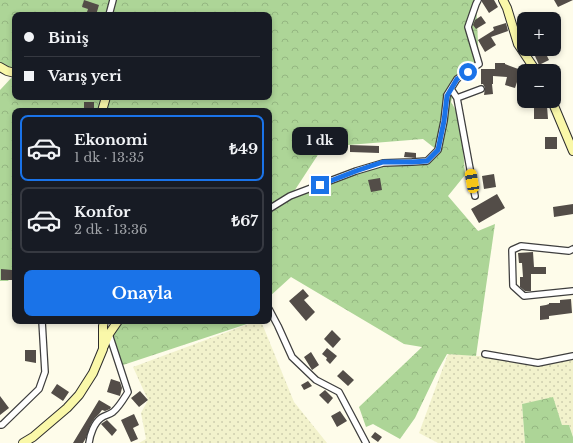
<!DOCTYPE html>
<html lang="tr">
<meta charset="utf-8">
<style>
body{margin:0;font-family:"Libre Baskerville",serif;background:#20242c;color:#f1f3f6;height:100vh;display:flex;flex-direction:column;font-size:15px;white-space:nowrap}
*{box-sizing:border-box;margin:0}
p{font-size:13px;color:#9ea1a6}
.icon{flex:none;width:22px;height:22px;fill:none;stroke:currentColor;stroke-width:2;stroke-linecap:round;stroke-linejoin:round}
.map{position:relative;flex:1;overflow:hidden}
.panel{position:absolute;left:12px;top:108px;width:260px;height:216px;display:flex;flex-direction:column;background:#171b24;border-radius:8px;box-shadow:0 2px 6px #0003}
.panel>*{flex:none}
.top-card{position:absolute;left:12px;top:12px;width:260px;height:88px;border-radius:8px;box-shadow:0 2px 6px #0003;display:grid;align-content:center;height:88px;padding:0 12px;background:#171b24}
.tools{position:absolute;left:517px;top:12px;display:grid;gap:8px}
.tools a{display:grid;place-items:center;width:44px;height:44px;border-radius:8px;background:#171b24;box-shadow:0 2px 6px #0003;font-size:20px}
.end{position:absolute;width:18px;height:18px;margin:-9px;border:5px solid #1a73e8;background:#fff;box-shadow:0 0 0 2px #fff}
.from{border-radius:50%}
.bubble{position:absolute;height:28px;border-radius:8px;background:#171b24;box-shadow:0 2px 6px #0003;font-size:13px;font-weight:800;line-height:28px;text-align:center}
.car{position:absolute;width:12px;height:24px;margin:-12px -6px;border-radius:5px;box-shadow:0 0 3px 1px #0007;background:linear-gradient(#f5c518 24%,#345 0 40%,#f5c518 0 76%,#345 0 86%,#f5c518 0)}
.top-card b{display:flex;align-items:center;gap:14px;height:38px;font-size:15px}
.top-card b+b{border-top:1px solid #363941}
.top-card i{width:10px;height:10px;background:#f1f3f6}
ul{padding:7px 0 0;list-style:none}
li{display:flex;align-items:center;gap:12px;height:66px;margin:0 8px 6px;padding:0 4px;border:2px solid #363941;border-radius:8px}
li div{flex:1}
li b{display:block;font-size:15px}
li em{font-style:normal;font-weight:800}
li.on{border-color:#1a73e8}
li>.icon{width:36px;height:36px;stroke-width:1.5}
.action{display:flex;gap:8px;margin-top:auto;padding:8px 12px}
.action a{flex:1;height:46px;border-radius:8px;background:#1a73e8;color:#fff;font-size:16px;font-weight:800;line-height:46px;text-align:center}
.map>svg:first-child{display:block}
</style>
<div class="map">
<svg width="573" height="443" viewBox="0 0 573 443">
<defs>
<pattern id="farmland-dots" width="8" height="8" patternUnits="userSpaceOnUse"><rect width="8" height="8" fill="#f2f2cc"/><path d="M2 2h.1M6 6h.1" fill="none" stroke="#ceceae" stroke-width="1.8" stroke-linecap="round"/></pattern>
<pattern id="forest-crowns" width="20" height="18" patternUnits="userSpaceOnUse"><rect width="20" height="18" fill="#add597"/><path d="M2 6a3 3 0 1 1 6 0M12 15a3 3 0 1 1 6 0" fill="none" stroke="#94b681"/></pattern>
</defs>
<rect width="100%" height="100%" fill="#fefcea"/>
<path fill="url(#farmland-dots)" d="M257 321H261L294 402 327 443H139L146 439 141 413 148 400 133 367Z
M448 354 511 358 538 363 573 356V436L569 425H562L553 398 522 404 525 443H438L419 433Z"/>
<path fill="url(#forest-crowns)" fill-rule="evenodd" d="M0 0H476L479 64 457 79 451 102 461 119 465 175 448 196 478 231 495 224 476 356 447 354 438 370 415 418 400 439 373 424 366 427 359 407 422 347 404 344 291 277 269 297V111H15V272L8 281H0V90L15 74V97H269V15H15V72L0 65ZM423 139 437 150 427 161 383 163 291 196 323 147Z
M122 321H256L120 366 109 334Z
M553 397 562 425H569L573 437V443H525L522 404Z"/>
<path fill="#534d48" d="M84 0 99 5 96 15H86L88 9 82 7Z
M482 0H494L498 7 489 13 482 2Z
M554 0H573L558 7Z
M481 16 486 23 476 29 473 25 475 20Z
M506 23 508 31 491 37 496 45 485 52 478 40 494 30 493 27Z
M545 52 549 60 539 65 535 56Z
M495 63H505V64L521 70 515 88 505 85 507 77 493 76V84H492L493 94 484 95 485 88 483 84H481V69H495Z
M84 102H94V111H84Z
M534 106H547L548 119H534Z
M545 137H557V149H545Z
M350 145 379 146V153L350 152Z
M405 152 416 153V158L404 157Z
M494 174 496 187 484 189 482 176Z
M380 178 382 190 371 192 368 180Z
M497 194 505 208 479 223 471 209Z
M573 204V214L554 217 553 207Z
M533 252 534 267H546V274H531V291H525L520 287V277H523L522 263H519L518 253Z
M1 269 12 270V273H14V280H1Z
M303 289 309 296 304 300 315 312 306 321 289 301Z
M571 299 572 313 549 316V319L540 320V306L546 305 549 304V303H560V300Z
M332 330 341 339 333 348 324 339Z
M327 348 337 356 330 364 326 360 327 358 322 354Z
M25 350H36V363L25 361Z
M311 352 319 365 312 370 304 357Z
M343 370 354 380 348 386 337 376Z
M111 379 120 382 122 388 120 396 107 392Z
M308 381 312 386 304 390 301 385Z
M57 384 69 392 63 401 51 393Z
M325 390 333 398 328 404 319 395Z
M140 391 148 400 139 407 131 398Z
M0 396 9 408 0 415Z
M99 400 111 407 110 409 105 411 102 410 99 414 95 418 91 424 86 438 83 443H73Z
M340 411 347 421 337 427 331 416Z
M134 414 139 425 133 428 138 439 131 442 121 420Z
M107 420 117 430 112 436 101 424Z
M375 432 382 437 378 442 371 437Z"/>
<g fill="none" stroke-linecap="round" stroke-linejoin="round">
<defs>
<path id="street" d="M109 15 113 0
M451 89 457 98 475 196
M457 98 481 89
M269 209 290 196 356 171 383 163 412 162 427 161 438 150 444 121 447 95 457 79 479 64 468 27 476 4 478 0
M573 249 569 251 521 246 512 250 513 286 524 296 573 291
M269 309 278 326 292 357 316 380 339 392 366 443
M485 354 538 363 573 356
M0 425H2L39 389 45 372 42 321
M89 443C90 435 94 423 101 418 105 415 109 415 113 412 119 407 123 400 128 392L109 334"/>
<path id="secondary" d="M503 0 507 8 518 44 536 71
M0 67 7 71 15 73
M552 101 573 151
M102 111 106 97
M104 346 109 334 118 321
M23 443 33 437 67 408 79 395 93 373 103 349V326L104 321"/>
</defs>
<use href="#street" stroke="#3e3e3e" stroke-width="8"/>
<use href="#secondary" stroke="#2d2d2d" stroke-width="10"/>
<use href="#street" stroke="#fff" stroke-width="5.5"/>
<use href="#secondary" stroke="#faf8a9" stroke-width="8"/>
</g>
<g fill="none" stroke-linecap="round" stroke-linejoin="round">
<path stroke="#1a73e8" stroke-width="5" d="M320 185 356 171 383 162H412L427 161 438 150 444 121 447 96 457 79 468 72"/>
</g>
</svg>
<div class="tools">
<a>+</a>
<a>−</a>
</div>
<i class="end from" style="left:468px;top:72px"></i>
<i class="end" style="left:320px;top:185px"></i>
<div class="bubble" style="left:292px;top:127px;width:56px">1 dk</div>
<i class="car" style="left:472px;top:181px;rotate:350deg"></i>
<div class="top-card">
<b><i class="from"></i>Biniş</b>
<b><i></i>Varış yeri</b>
</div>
<section class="panel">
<ul>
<li class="on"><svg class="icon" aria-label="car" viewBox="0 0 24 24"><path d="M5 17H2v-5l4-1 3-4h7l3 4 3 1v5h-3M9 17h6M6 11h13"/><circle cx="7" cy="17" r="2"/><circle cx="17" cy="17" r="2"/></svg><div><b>Ekonomi</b><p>1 dk · 13:35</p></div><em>₺49</em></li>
<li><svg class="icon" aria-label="car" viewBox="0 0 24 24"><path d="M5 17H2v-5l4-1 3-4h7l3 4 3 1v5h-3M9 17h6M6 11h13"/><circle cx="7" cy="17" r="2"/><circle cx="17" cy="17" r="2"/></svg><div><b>Konfor</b><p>2 dk · 13:36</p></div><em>₺67</em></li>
</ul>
<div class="action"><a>Onayla</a></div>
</section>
</div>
